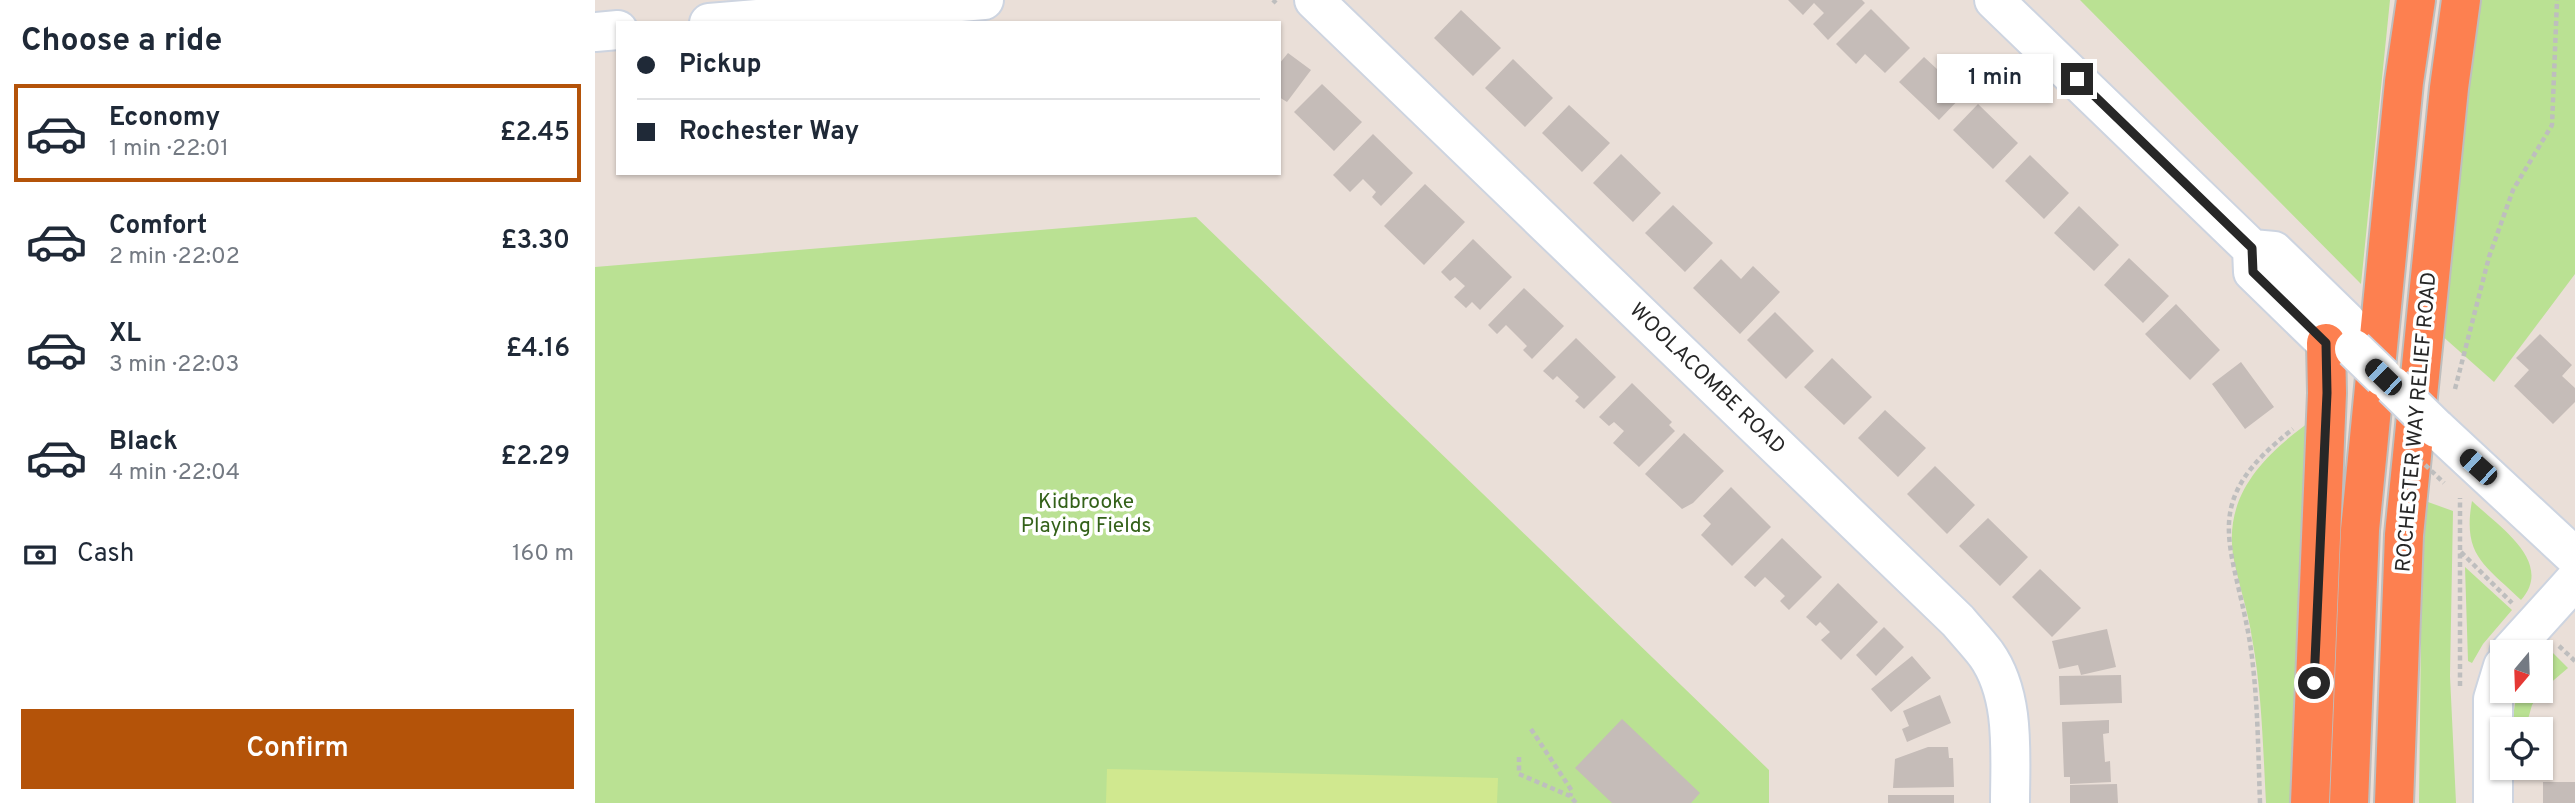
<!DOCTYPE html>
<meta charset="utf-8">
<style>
body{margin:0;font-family:Overpass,sans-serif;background:#f2f2f3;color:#1f2937;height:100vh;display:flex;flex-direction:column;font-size:26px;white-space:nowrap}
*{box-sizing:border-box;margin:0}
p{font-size:23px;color:#747a83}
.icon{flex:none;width:38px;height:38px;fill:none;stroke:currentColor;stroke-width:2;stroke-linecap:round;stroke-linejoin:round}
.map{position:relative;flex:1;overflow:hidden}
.sheet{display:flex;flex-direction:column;background:#fff;width:595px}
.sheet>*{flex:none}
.hud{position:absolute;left:21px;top:21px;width:665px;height:154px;border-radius:0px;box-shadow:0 2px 5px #0004;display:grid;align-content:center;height:154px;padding:0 21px;background:#fff}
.needle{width:46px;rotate:199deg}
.fabs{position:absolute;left:1895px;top:640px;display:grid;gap:14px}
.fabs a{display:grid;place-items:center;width:63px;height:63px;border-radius:0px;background:#fff;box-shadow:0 2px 5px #0004;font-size:35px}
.end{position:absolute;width:32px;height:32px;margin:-16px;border:9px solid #272727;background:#fff;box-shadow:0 0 0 4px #fff}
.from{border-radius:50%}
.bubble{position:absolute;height:49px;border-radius:0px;background:#fff;box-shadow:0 2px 5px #0004;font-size:23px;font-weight:600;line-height:49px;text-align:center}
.car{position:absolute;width:21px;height:42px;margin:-21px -10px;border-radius:9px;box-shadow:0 0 5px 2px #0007;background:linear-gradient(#222 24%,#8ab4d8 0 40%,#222 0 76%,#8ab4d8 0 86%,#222 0)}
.hud b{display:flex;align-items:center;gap:24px;height:66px;font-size:26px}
.hud b+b{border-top:2px solid #e0e1e3}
.hud i{width:18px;height:18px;background:#1f2937}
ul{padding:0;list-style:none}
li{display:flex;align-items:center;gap:21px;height:98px;margin:0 14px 10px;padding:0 7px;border:4px solid transparent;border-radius:0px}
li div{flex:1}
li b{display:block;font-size:26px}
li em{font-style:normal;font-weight:600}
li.active{border-color:#b45309}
li>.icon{width:63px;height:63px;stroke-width:1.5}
h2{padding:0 21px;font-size:32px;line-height:84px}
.pay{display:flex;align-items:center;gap:18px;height:77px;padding:0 21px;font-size:26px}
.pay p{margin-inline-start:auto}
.button{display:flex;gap:14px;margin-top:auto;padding:14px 21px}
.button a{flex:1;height:80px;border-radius:0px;background:#b45309;color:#fff;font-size:28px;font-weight:600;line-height:80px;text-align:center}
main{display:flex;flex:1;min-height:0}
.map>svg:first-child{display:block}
</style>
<main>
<section class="sheet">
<h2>Choose a ride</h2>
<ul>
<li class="active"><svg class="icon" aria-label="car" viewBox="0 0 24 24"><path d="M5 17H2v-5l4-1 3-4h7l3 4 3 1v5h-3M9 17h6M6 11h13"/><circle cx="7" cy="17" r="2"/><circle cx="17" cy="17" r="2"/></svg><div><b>Economy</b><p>1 min · 22:01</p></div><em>£2.45</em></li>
<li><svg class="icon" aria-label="car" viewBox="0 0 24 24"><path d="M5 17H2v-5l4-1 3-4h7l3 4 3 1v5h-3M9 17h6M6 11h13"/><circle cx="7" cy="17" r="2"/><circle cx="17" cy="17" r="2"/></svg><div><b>Comfort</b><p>2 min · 22:02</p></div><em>£3.30</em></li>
<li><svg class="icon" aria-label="car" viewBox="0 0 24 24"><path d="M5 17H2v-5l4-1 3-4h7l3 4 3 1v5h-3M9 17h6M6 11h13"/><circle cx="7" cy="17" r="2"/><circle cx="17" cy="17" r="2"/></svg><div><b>XL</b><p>3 min · 22:03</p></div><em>£4.16</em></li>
<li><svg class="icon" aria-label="car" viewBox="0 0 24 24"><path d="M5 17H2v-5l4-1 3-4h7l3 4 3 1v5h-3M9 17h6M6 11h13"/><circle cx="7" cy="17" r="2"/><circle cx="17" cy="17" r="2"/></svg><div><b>Black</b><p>4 min · 22:04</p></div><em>£2.29</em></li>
</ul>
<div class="pay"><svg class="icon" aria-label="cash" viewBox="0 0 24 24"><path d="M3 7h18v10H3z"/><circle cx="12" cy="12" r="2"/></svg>Cash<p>160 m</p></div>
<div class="button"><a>Confirm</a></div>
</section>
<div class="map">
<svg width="1980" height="803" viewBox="0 0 1980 803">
<rect width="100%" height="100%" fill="#eadfd8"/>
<path fill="#bae193" d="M1485 0H1795L1766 284Z
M1885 0H1980V274L1899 382 1845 334Z
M601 217 1174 770V803H0V267Z
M1717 420 1704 803H1671C1668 749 1667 692 1657 638 1653 610 1643 583 1638 555 1629 492 1672 453 1717 420Z
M1877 501C1903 526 1960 562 1926 600 1890 565 1867 556 1877 501Z
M1833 502 1858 511 1855 676 1861 803H1824L1827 552Z
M1870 567 1917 610 1888 644 1877 663 1873 661Z
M1951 646 1973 668 1946 691 1944 653Z
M1922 691H1946L1937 705 1930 730H1916Z"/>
<path fill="#d0e88f" d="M512 769 903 778 902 803H511Z"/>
<path fill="#c5bcb8" d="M1193 0H1267L1270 3 1233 40 1218 24 1229 13 1219 3 1208 15Z
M1276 9 1315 48 1290 73 1270 54 1261 64 1241 44Z
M866 10 906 48 878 76 839 38Z
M693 53 716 70 692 102 684 97V64Z
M1329 57 1369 94 1344 120 1304 82Z
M918 59 958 98 930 127 890 88Z
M727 84 767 122 739 151 699 112Z
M1383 104 1423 143 1398 169 1358 130Z
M974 105 1015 143 987 172 947 133Z
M778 134 818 173 786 206 777 197 781 192 768 179 755 192 738 175Z
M1026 154 1066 193 1038 222 998 183Z
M1435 155 1474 193 1449 219 1410 181Z
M830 184 870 222 829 265 789 226Z
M1078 205 1118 243 1090 272 1050 233Z
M1484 206 1524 245 1499 271 1459 233Z
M878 239 917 277 885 310 877 302 871 308 859 297 870 286 860 277 855 281 846 272Z
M1534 258 1574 296 1548 323 1509 285Z
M1126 259 1146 279 1158 266 1185 292 1145 334 1098 288Z
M929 288 969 326 937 359 928 350 932 346 911 325 902 334 893 325Z
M1581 304 1625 350 1595 380 1550 334Z
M1180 312 1219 351 1191 379 1152 340Z
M1945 334 1977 365 1967 376 1980 388V402L1958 424 1919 386 1934 370 1921 358Z
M981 338 1021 377 989 409 980 401 984 397 962 376 958 380 948 371Z
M1237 358 1277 397 1249 425 1209 387Z
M1646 362 1679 407 1650 429 1617 384Z
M1037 383 1077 422 1074 425 1080 431 1044 467 1018 443 1029 431 1019 422 1014 426 1004 417Z
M1290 410 1331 448 1303 477 1263 438Z
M1089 433 1129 471 1098 503 1087 509 1050 474Z
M1340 466 1380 505 1352 534 1312 494Z
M1136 487 1176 527 1137 566 1106 535 1116 524 1108 516Z
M1393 518 1433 557 1405 586 1364 546Z
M1187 538 1227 577 1194 610 1185 601 1190 596 1170 577 1160 587 1149 577Z
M1445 569 1486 608 1457 637 1417 597Z
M1243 583 1283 622 1246 660 1226 640 1235 632 1225 622 1221 626 1211 617Z
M1289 627 1309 647 1281 676 1261 655Z
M1512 629 1521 667 1486 675 1483 665 1464 669 1457 641Z
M1317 656 1336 678 1296 712 1276 689Z
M1526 675 1527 703 1465 705 1464 676Z
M1345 695 1356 723 1312 742 1307 729 1314 726 1308 711Z
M1027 719 1105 793 1096 803H1017L980 768Z
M1514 720V733L1508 734 1510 762 1515 761 1516 782 1475 784V777H1469L1467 722Z
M1333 747H1353L1354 758H1358L1359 787 1298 788 1300 759Z
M1948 782H1980V803H1948Z
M1522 784 1523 803H1475V785Z
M1293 795H1359V803H1293Z"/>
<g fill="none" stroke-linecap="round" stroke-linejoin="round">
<defs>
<path id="minor" d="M719 0 1363 621C1372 632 1382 642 1391 654 1421 696 1415 755 1415 803
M1399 0 1657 249 1679 251 1752 322 1759 349 1731 343 1658 272 1657 249
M114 23 389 0
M0 32 23 30
M1841 428 1980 557
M1914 653 1980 580
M1898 803V699L1908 666"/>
<path id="highway" d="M1715 803 1732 393 1731 343
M1754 803 1765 530 1809 82 1821 0
M1799 803 1809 535 1854 88 1866 0"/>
</defs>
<use href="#minor" stroke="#cdd4e0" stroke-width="42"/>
<use href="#highway" stroke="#bebebe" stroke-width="42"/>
<path stroke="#bebebe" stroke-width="4.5" stroke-dasharray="5 3.5" stroke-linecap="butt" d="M678 3 681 0
M1860 389 1894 257 1918 190 1957 125 1962 0
M1866 552 1917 603
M1964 646 1980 661
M1865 686V498
M936 729 977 791 975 796
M924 757V774L975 796 981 803
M1665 803C1663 749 1663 691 1654 637 1636 538 1604 502 1698 429"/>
<use href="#minor" stroke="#fff" stroke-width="38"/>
<use href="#highway" stroke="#fd8050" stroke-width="38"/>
<defs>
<path id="minor-bridge" d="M1759 349 1788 377
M1798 386 1841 428"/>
</defs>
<use href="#minor-bridge" stroke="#cdd4e0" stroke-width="42" stroke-linecap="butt"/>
<path stroke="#bebebe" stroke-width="4.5" stroke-dasharray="5 3.5" stroke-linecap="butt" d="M1824 459 1849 483"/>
<use href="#minor-bridge" stroke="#fff" stroke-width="38"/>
</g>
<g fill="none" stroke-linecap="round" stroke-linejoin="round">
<path stroke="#272727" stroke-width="9" d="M1482 79 1657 248 1658 272 1731 343 1732 393 1719 683"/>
</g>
<g text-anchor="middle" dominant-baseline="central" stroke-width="7" stroke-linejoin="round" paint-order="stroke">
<g font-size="21" fill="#272727" stroke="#fff">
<text transform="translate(1112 379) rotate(44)">WOOLACOMBE ROAD</text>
<text transform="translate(1822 422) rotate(-85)">ROCHESTER WAY RELIEF ROAD</text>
</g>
<g font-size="21" fill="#336119" stroke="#fff">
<text x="491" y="502">Kidbrooke<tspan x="491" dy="24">Playing Fields</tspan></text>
</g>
</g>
</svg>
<div class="fabs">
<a><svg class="needle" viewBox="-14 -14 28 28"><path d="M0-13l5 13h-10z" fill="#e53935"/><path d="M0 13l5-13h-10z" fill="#747a83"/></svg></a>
<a><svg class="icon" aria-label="locate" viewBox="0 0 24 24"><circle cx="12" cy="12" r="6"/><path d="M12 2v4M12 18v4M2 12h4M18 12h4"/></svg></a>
</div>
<i class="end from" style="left:1719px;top:683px"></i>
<i class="end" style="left:1482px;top:79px"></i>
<div class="bubble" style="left:1342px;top:54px;width:116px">1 min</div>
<i class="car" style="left:1788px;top:377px;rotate:314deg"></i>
<i class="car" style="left:1883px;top:467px;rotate:312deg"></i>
<div class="hud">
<b><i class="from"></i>Pickup</b>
<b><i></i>Rochester Way</b>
</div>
</div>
</main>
